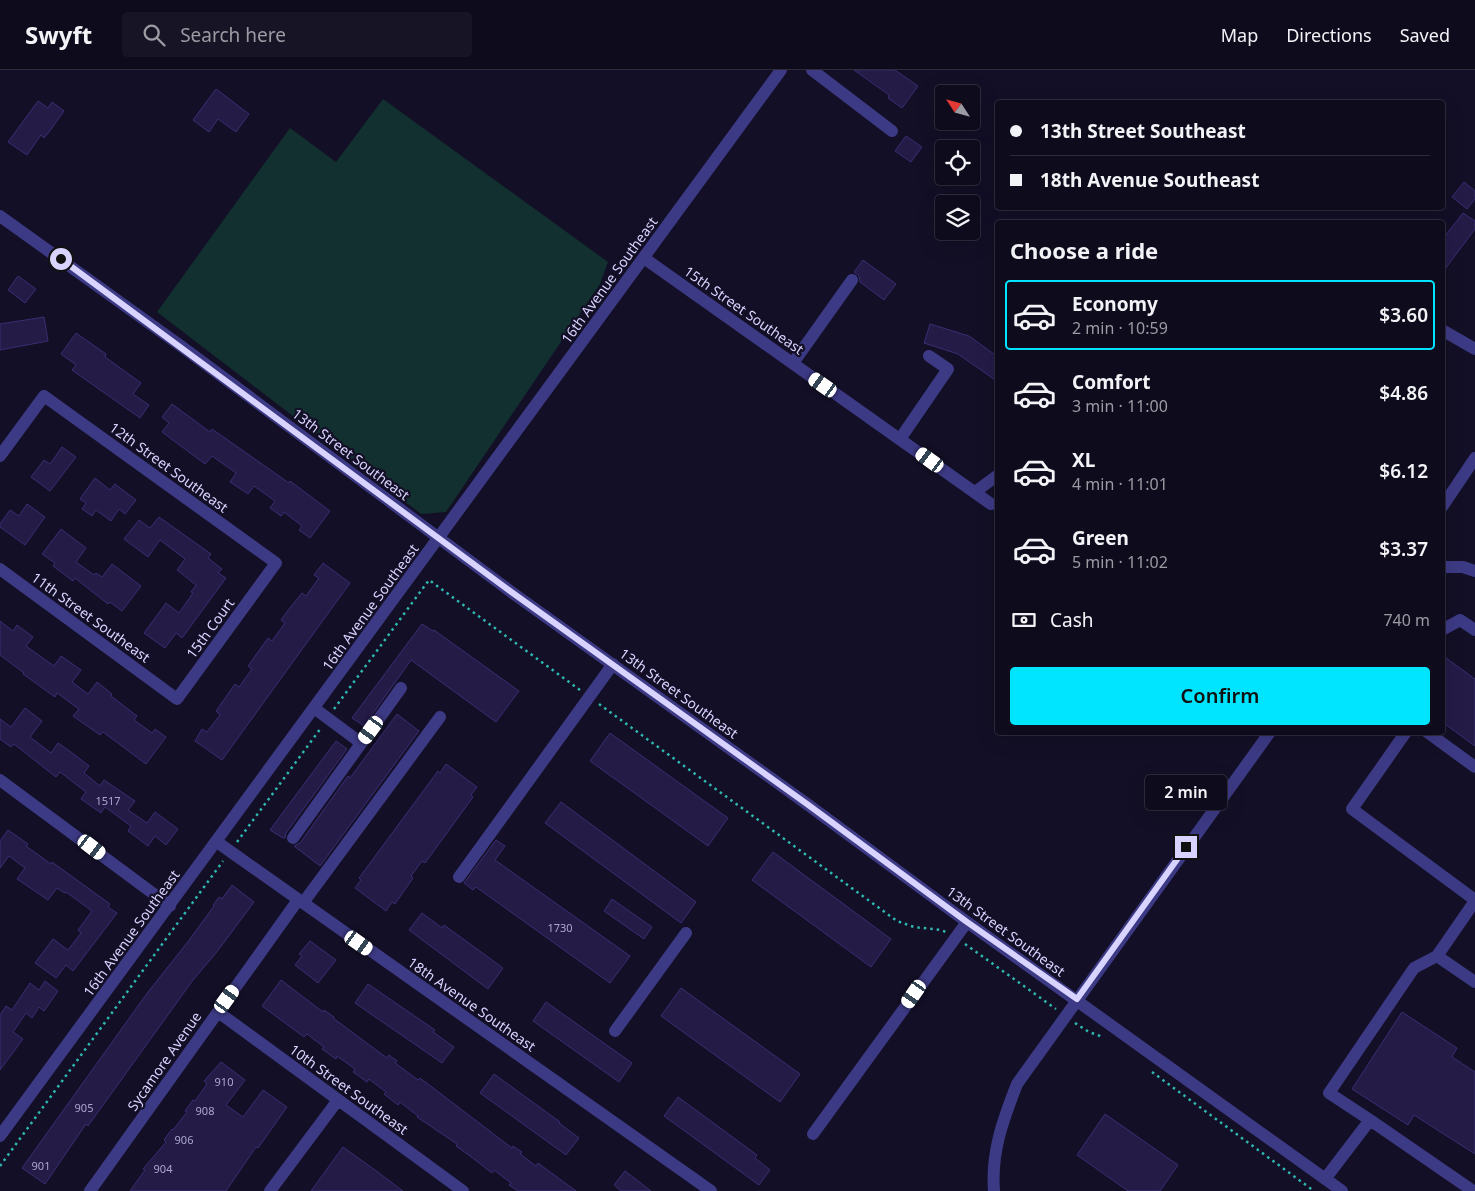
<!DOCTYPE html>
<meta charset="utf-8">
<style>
body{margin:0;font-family:"Noto Sans",sans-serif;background:#171425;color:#f1f3f6;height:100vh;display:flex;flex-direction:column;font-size:19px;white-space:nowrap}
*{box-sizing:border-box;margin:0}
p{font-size:16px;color:#9b9ba3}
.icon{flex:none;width:28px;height:28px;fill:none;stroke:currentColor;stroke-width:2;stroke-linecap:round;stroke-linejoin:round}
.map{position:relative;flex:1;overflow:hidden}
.details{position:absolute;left:995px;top:150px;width:450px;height:515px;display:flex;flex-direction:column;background:#0e0b1c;border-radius:5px;box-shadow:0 5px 20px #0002,0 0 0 1px #2e2b3b}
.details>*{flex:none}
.banner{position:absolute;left:995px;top:30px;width:450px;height:110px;border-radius:5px;box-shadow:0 5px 20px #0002,0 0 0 1px #2e2b3b;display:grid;align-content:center;height:110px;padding:0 15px;background:#0e0b1c}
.needle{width:32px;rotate:306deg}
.fabs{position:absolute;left:935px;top:15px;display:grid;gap:10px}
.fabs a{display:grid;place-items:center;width:45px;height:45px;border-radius:5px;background:#0e0b1c;box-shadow:0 5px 20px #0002,0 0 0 1px #2e2b3b;font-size:25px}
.end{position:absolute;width:22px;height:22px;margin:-11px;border:6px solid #d9d4ff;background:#111;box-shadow:0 0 0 2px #111}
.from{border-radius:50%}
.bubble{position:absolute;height:35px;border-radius:5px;background:#0e0b1c;box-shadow:0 5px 20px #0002,0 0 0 1px #2e2b3b;font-size:16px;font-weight:600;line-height:35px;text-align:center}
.car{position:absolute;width:15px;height:30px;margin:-15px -8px;border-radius:6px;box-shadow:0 0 4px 1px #0007;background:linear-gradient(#fff 24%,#345 0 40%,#fff 0 76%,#345 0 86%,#fff 0)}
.banner b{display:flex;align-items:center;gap:18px;height:48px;font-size:19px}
.banner b+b{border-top:1px solid #2e2b3b}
.banner i{width:12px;height:12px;background:#f1f3f6}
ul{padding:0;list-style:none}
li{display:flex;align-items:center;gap:15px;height:70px;margin:0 10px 8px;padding:0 5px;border:2px solid transparent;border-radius:5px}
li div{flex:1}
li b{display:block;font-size:19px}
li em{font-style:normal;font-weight:600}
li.active{border-color:#00e5ff}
li>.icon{width:45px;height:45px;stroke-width:1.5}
h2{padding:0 15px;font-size:22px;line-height:60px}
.pay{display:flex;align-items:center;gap:12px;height:55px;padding:0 15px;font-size:19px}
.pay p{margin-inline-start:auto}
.cta{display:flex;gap:10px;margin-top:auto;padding:10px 15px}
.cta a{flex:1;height:58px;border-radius:5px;background:#00e5ff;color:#111;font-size:20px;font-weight:600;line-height:58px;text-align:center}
header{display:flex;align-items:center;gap:30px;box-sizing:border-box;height:70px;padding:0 25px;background:#0e0b1c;border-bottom:1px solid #2e2b3b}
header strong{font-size:24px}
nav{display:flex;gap:28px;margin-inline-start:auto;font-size:18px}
.search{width:350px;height:45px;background:#171425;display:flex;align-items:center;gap:12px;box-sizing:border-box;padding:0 18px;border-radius:5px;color:#9b9ba3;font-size:19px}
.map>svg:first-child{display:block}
</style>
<header>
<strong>Swyft</strong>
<div class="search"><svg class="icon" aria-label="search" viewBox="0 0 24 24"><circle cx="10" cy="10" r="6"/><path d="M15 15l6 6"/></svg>Search here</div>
<nav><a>Map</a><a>Directions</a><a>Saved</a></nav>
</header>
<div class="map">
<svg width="1475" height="1121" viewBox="0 0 1475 1121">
<rect width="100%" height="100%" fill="#130f26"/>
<path fill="#12302f" d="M383 29 608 192 600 214 446 442 421 444 157 242 290 58 336 92Z"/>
<path fill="#241b47" stroke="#3b2d73" d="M854 0H895L918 16 902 38 888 28 889 25Z
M216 19 249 44 236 62 218 49 209 62 193 50Z
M38 31 48 38 52 32 64 41 49 62 44 68 41 65 27 85 8 72Z
M906 66 922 77 911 92 895 81Z
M1464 112 1475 121V129L1467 139 1452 127Z
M1463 143 1475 151V159L1442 203V170Z
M863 190 896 214 884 230 860 212 859 206 854 202Z
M18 206 36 219 25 233 8 220Z
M44 247 48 271 0 280V254Z
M930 254 969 266 998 287V312L958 284 924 273Z
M76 263 106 284 105 287 141 313 133 324 149 335 140 348 72 300 76 295 61 284Z
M172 334 210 362 212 359 289 413 290 411 330 441 310 468 299 460 302 456 284 442 281 446 270 438 275 431 254 416 248 424 230 412 236 403 212 386 205 394 162 362 169 353 162 347Z
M62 377 76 387 50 421 31 407 44 390 50 394Z
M95 408 110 420 115 414 136 430 125 444 119 439 111 451 96 440 92 446 82 439 86 433 80 429Z
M27 434 45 447 25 475 0 457V454L10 440 19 446Z
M159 447 211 484 208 488 222 499 218 503 226 508 182 568 176 563 165 578 144 563 166 533 179 543 193 523 191 522 196 515 177 500 185 489 160 470 148 487 124 469 139 450 150 458Z
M61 459 86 478 76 492 94 505 96 503 102 507 112 494 141 516 122 541 110 532 108 534 75 508 73 511 53 496 55 493 42 484Z
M323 493 350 513 222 690 195 671 202 659 207 662 220 645 216 641 235 614 239 617 252 599 248 596 268 568 272 571 285 553 281 550 289 539 302 523 306 526 319 508 314 505Z
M0 551 13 561 17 555 33 567 26 576 54 596 61 586 81 600 72 612 88 624 97 612 112 624 111 626 137 646 134 650 152 663 155 659 166 667 146 694 103 662 100 665 73 646 79 639 57 623 55 627 23 604 24 603 0 585Z
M422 554 433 561 434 560 519 621 496 652 411 590 364 656 352 648Z
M1442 585 1475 609V676L1442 652Z
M25 638 42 651 30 667 51 683 58 673 71 682 89 696 84 703 100 716 104 710 135 731 128 740 147 753 155 742 178 759 166 775 155 766 148 776 128 761 131 756 105 737 101 743 81 729 86 722 60 702 56 707 14 674 11 677 0 669V649L11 657Z
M397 644 419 661 320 796 294 776 300 773 348 706 350 708Z
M610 663 728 748 708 776 590 691Z
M336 671 347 679 286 763 285 768H283L270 760Z
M446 694 477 717 471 725 473 727 425 793 422 791 411 806 413 808 395 834 392 832 386 841 355 818 361 810 359 808 438 701 440 703Z
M561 732 696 832 681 853 545 753Z
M8 760 28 774 26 776 51 794 52 792 110 834 108 837 117 843 73 901 66 895 56 908 35 893 53 869 68 880 81 863 78 860 92 841 66 822 65 823 57 818 48 830 17 809 25 798 9 786 0 798V771Z
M496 770 505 776 495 790 630 886 610 913 476 817 473 820 464 813Z
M773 782 891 869 871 897 752 810Z
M232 815 254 832 216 883 193 910 88 1056 86 1054 45 1114 22 1098 148 922 187 873 214 836 213 835 219 827 222 829Z
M612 829 652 857 644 869 604 841Z
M422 843 442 858 444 855 503 898 488 919 409 860Z
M310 871 336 890 318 913 295 895 302 886 299 884Z
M281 910 323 942 324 940 334 947 333 948 387 988 389 985 397 991 395 993 418 1010 420 1008 512 1078 513 1076 522 1082 520 1084 536 1096 538 1093 576 1121H518L509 1115 511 1113 494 1100 492 1103 470 1086 456 1076 457 1074 417 1047 418 1046 400 1032 398 1035 384 1024 386 1022 369 1009 367 1012 353 1002 355 999 337 986 336 989 322 979 324 977 307 964 304 967 262 936Z
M45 911 58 921 44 941 39 937 32 948 26 943 13 962 23 969 0 1000V945L6 936 12 940 30 913 39 920Z
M368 914 435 960 433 962 454 977 442 993 355 933Z
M681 918 800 1004 780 1032 661 946Z
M546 932 632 993 619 1012 533 951Z
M1402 942 1457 978 1452 987 1475 1002V1084L1414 1045 1408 1055 1352 1019Z
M221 992 245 1010 226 1035 243 1047 263 1020 287 1037 258 1078 256 1077 226 1121H130L145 1100 143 1099 166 1072 164 1070 172 1059 173 1060 187 1042 185 1041 193 1030 195 1031 207 1014 204 1011Z
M494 1004 560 1052 559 1053 579 1068 566 1085 480 1023Z
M678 1027 757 1085 755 1088 770 1100 759 1115 664 1046Z
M1105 1044 1178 1095 1160 1121H1128L1077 1085Z
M343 1077 379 1103 403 1121H311Z
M625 1101 651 1121H621L614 1115Z"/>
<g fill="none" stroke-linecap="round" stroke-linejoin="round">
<path stroke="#2fb8b0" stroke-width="2.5" stroke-dasharray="2.5 4" stroke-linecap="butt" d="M599 634 897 851 914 857 941 860 946 862
M334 639 429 510 580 620
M237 772 321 658
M965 874 1056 939
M1075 953 1089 962 1103 967
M1152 1002 1314 1121
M0 1096 223 791"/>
<path stroke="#3d3a85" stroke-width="12" d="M812 0 892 61
M0 146 181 276 510 521 807 734 967 852 1342 1121
M644 188 991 434
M1442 260 1475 279
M793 293 852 210
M900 369 948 299 929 286
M0 386 44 326 276 493 177 629 0 499
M975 422 998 405
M1442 437 1475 388
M1442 497H1463L1475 501
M1442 560 1460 550 1475 560
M314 638 361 673
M1406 662 1352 739 1475 830
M1427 662 1475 697
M0 710 170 836
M293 768 401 618
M217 772 711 1121
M459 807 613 594
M303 833 440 647
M1437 886 1475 912
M218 942 463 1121
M615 961 686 863
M1370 1050 1329 1023 1414 898 1437 886 1475 831
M813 1064 967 852
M0 1066 781 0
M1325 1109 1370 1050 1473 1121
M90 1121 298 830
M270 1121 338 1030
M994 1121C991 1082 1003 1050 1017 1014L1270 662"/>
</g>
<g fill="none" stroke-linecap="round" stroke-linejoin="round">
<path stroke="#d9d4ff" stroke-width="6" d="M61 189 510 521 807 734 967 852 1077 929 1186 777"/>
</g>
<g text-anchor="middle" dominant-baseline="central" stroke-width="4.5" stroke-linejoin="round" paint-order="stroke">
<g font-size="11" fill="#aca6d1">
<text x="108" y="730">1517</text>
<text x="560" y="857">1730</text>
<text x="224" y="1011">910</text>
<text x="84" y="1037">905</text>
<text x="205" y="1040">908</text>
<text x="184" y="1069">906</text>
<text x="41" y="1095">901</text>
<text x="163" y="1098">904</text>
</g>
<g font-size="14" fill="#d9d4ff" stroke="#130f26">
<text transform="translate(609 210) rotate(-54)">16th Avenue Southeast</text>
<text transform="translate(744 240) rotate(35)">15th Street Southeast</text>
<text transform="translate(351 384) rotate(37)">13th Street Southeast</text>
<text transform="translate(169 397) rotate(36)">12th Street Southeast</text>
<text transform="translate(370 537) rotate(-54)">16th Avenue Southeast</text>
<text transform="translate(91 547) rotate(36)">11th Street Southeast</text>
<text transform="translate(210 558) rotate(-54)">15th Court</text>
<text transform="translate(679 623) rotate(36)">13th Street Southeast</text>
<text transform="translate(1006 861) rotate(36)">13th Street Southeast</text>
<text transform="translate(131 863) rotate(-54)">16th Avenue Southeast</text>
<text transform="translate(472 934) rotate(35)">18th Avenue Southeast</text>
<text transform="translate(164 991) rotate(-55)">Sycamore Avenue</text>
<text transform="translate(349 1019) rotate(36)">10th Street Southeast</text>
</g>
</g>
</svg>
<div class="fabs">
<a><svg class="needle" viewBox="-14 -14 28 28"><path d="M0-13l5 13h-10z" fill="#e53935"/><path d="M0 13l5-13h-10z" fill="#9b9ba3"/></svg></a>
<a><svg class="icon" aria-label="locate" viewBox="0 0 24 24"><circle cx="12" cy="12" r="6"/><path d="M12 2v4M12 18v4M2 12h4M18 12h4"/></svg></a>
<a><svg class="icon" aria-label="layers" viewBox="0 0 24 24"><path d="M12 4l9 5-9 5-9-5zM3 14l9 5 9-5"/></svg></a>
</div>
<i class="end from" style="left:61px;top:189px"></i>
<i class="end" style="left:1186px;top:777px"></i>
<div class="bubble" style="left:1145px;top:705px;width:82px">2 min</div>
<i class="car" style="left:823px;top:315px;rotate:305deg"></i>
<i class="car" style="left:930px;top:390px;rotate:306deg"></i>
<i class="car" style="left:371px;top:660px;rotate:216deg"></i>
<i class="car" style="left:92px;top:777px;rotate:127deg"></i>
<i class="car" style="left:359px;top:873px;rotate:125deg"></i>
<i class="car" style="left:914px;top:924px;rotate:215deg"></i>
<i class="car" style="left:227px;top:929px;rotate:36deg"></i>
<div class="banner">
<b><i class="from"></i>13th Street Southeast</b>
<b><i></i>18th Avenue Southeast</b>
</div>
<section class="details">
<h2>Choose a ride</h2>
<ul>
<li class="active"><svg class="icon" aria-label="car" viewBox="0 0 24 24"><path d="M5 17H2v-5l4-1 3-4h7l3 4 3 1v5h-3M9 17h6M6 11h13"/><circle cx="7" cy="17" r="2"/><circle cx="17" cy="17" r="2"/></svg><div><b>Economy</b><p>2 min · 10:59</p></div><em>$3.60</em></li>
<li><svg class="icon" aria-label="car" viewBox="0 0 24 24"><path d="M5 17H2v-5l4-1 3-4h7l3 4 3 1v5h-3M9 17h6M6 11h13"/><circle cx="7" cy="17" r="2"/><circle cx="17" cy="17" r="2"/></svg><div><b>Comfort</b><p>3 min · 11:00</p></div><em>$4.86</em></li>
<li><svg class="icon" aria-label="car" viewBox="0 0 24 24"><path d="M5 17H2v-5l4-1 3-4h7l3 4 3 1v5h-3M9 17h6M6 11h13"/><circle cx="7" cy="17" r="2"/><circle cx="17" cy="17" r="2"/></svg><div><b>XL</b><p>4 min · 11:01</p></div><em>$6.12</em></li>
<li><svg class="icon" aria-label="car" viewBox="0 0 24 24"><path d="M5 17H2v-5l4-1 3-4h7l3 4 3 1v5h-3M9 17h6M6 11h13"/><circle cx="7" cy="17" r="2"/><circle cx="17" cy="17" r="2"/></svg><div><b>Green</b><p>5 min · 11:02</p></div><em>$3.37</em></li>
</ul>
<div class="pay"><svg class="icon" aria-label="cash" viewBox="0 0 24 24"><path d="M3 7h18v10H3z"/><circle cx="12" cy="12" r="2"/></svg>Cash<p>740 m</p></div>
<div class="cta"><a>Confirm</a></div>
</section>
</div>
